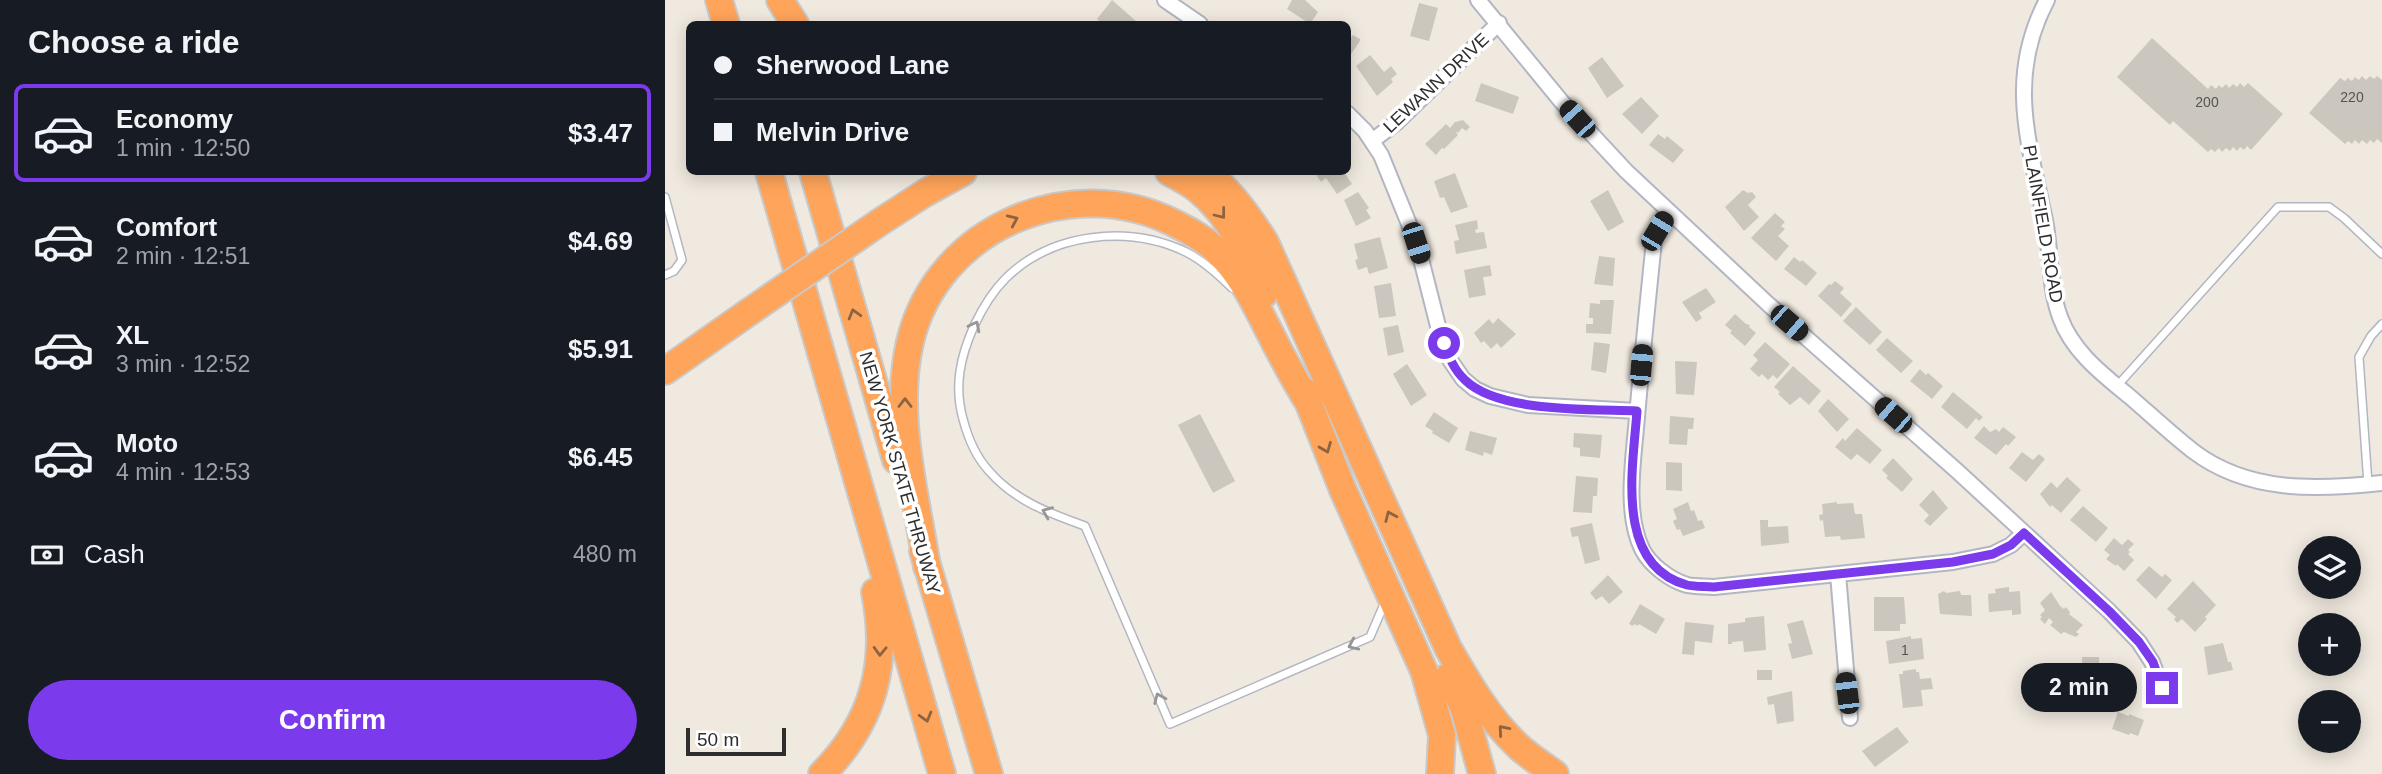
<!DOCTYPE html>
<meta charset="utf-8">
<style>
body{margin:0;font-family:Arial,sans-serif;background:#242831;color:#f1f3f6;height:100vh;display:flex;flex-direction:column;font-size:26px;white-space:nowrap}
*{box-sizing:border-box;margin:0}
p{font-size:23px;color:#9ea1a6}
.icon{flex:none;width:38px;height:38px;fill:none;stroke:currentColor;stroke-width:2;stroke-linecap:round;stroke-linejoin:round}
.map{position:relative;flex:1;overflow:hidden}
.sheet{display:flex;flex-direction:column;background:#171b24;width:665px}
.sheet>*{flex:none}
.banner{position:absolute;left:21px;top:21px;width:665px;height:154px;border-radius:10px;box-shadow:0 4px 18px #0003;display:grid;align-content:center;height:154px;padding:0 28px;background:#171b24}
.controls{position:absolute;left:1633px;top:536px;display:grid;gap:14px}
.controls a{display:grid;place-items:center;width:63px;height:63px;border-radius:50%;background:#171b24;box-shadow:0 4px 18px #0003;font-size:35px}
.scale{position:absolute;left:21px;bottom:18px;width:100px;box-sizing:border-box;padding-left:7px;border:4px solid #2e2e2e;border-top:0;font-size:19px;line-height:24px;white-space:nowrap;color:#2e2e2e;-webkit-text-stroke:5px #fff;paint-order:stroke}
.end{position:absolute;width:32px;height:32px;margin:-16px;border:9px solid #7c3aed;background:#fff;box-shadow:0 0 0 4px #fff}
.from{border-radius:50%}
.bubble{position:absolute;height:49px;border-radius:24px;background:#171b24;box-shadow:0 4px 18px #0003;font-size:23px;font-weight:700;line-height:49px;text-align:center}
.car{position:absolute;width:21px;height:42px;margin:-21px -10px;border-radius:9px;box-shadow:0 0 5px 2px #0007;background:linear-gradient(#222 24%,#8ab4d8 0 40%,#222 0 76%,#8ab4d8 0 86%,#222 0)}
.banner b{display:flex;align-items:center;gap:24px;height:66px;font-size:26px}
.banner b+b{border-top:2px solid #363941}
.banner i{width:18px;height:18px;background:#f1f3f6}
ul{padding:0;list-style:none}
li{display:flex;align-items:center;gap:21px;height:98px;margin:0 14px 10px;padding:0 14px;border:4px solid transparent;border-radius:10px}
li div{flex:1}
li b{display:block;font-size:26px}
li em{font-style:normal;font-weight:700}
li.selected{border-color:#7c3aed}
li>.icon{width:63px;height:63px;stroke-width:1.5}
h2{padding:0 28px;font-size:32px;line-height:84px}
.pay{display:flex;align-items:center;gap:18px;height:77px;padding:0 28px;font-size:26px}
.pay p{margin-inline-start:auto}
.primary-button{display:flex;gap:14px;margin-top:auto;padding:14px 28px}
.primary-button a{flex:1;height:80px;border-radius:42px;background:#7c3aed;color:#fff;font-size:28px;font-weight:700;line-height:80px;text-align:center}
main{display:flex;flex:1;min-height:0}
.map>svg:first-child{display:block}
</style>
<main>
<section class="sheet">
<h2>Choose a ride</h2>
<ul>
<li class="selected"><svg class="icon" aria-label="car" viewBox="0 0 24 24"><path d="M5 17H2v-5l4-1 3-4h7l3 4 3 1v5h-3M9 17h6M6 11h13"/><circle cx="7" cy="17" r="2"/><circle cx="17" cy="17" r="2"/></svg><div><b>Economy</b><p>1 min · 12:50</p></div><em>$3.47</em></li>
<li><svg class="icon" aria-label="car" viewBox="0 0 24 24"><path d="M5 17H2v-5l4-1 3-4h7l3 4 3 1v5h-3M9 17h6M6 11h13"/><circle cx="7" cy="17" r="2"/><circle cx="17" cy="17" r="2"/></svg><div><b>Comfort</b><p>2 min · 12:51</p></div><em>$4.69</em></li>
<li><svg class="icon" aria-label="car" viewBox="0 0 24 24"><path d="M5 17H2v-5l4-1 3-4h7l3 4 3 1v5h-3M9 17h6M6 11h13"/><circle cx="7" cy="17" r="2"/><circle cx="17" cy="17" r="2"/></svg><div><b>XL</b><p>3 min · 12:52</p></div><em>$5.91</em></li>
<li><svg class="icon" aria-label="car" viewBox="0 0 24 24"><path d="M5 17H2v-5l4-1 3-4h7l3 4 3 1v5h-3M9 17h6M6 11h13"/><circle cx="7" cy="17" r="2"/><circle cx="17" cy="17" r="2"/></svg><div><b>Moto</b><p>4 min · 12:53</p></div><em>$6.45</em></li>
</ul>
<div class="pay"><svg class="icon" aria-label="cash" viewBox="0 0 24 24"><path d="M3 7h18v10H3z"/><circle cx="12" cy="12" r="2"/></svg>Cash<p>480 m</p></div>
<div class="primary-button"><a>Confirm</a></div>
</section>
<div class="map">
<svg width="1717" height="774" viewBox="0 0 1717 774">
<rect width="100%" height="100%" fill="#f0e9df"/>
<path fill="#cbc7be" d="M447 0 472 22 470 24H438L432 19Z
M627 0H640L653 12 645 24 622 9Z
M754 3 773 8 764 41 745 36Z
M688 35 695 39V41L682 60V36L685 38Z
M1487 38 1543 89 1546 85 1551 89 1554 85 1557 88 1561 84 1564 88 1568 84 1572 87 1575 83 1579 87 1583 83 1618 114 1586 150 1582 146 1579 150 1575 147 1572 151 1568 147 1565 151 1561 148 1557 152 1554 148 1550 152 1546 149 1543 152 1508 121 1505 125 1452 77Z
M705 55 719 72 726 66 732 74 726 79 728 82 712 96 691 66Z
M937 57 959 86 942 98 923 68Z
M1697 76 1701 80 1705 76 1709 79 1712 76 1717 80V143L1712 139 1709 143 1705 140 1702 144 1697 140 1694 144 1690 140 1687 144 1683 141 1680 144 1644 113 1675 78 1680 81 1683 78 1687 81 1690 77 1694 80Z
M816 83 854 97 848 114 810 101Z
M976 97 994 116 977 134 957 114Z
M798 120 805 127 801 131 797 128 793 133 790 131 793 135 779 149 777 148 771 155 760 144 781 124 785 128 790 122Z
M993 134 1000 139 1002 136 1019 150 1008 163 984 145Z
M653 172H679L687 184 672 194 661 178 656 182 650 173Z
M790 173 803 207 786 213 779 197 775 198 769 181Z
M943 190 959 222 943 231 925 201Z
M1078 190 1083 193 1087 192 1091 197 1083 205 1094 217 1079 231 1060 207Z
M693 192 704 208 701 210 706 218 691 226 679 200Z
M1110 213 1120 222 1116 226 1120 229 1113 236 1124 246 1111 261 1086 238Z
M812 220 813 229 810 230 811 233 819 232 822 248 791 254 789 241 794 240 790 225Z
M715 237 723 268 704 274 702 267 693 270 690 260 693 259 689 244Z
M934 256 950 258 948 286 929 284Z
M1129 257 1135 262 1137 260 1152 273 1141 286 1119 269Z
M825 265 827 276 818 277 821 295 804 298 799 270Z
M1170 281 1179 288 1175 293 1187 304 1176 317 1153 296 1164 284 1166 285Z
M726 283 731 316 714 318 709 286Z
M1041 288 1051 302 1034 313 1037 318 1031 322 1017 302Z
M935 300H949L946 334 921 333V324H928V318H924L925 303 935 304Z
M1191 307 1217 332 1205 345 1178 321Z
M1070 314 1081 324 1085 325 1084 327 1091 333 1080 346 1065 333 1067 331 1060 325Z
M833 318 851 334 836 348 832 343 826 349 819 341 816 343 809 333 824 319 828 324Z
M733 325 739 352 723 356 718 328Z
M1222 338 1248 361 1236 373 1211 350Z
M929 342 945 344 941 373 926 370Z
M1100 342 1125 364 1112 379 1108 375 1103 380 1097 374 1094 377 1085 369 1093 360 1088 355Z
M1010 361 1032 362 1029 395 1011 394Z
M742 364 762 395 746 406 728 374Z
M1128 366 1156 391 1144 405 1135 397 1125 405 1113 394 1115 392 1109 387Z
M1255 369 1261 375 1263 373 1278 386 1267 399 1245 381Z
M1288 392 1318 417 1314 421 1311 418 1302 429 1276 407Z
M1163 399 1184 419 1172 432 1153 411Z
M769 412 793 428 784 443 767 433 768 431 760 426Z
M535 414 570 481 548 493 513 425Z
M1005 416 1029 418 1028 429H1023L1022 445 1004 444Z
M1319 426 1325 432 1331 429 1334 432 1338 427 1351 437 1343 446 1341 444 1331 455 1309 438Z
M1192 428 1217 450 1205 464 1192 454 1186 460 1170 447 1178 438 1180 441Z
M805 431 832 438 827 455 819 452 818 456 800 450Z
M909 433 937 435 935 458 915 456V448L908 447Z
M1357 452 1368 460 1374 454 1380 459 1361 482 1344 468Z
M1228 458 1248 479 1237 492 1221 478 1223 476 1217 470Z
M1001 462 1017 463V491L1001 490Z
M911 476 933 478 932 496H928L927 513 908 512Z
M1402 477 1416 490 1396 513 1387 505 1385 507 1375 494 1386 482 1392 488Z
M1268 490 1283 508 1265 526 1259 521 1264 515 1254 505Z
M1023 502 1026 511 1029 510 1033 521 1037 520 1040 528 1018 536 1015 529 1012 530 1008 521 1012 519 1008 509Z
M1172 502V504L1188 503 1190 514H1197L1200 538 1176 540 1175 536 1160 537 1158 520 1155 521 1154 515 1158 514 1157 504Z
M1418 506 1443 528 1431 542 1405 520Z
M1095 520H1103V527L1123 526 1124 543 1096 546Z
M927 523 935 560 920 564 913 536 907 537 905 528Z
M1449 538 1457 545 1463 539 1469 544 1463 550 1465 552 1463 554 1469 560 1459 571 1452 564 1451 566 1441 559 1445 555 1439 550Z
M1484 566 1497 577 1500 574 1507 580 1491 599 1471 580Z
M943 575 958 592 944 604 937 596 931 600 925 593Z
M1528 581 1551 605 1540 617 1542 619 1530 632 1517 619 1512 623 1509 619 1511 617 1502 609Z
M1344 587V592L1355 591 1356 614 1347 615V610L1324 612 1323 594 1331 593 1330 589Z
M1279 591 1281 593 1295 591 1296 595H1306L1307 616 1275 614 1273 594Z
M1386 592 1395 606 1399 609 1401 607 1405 612 1404 614 1418 625 1411 632 1414 634 1411 637 1399 632 1396 634 1385 625 1388 622 1384 618 1380 624 1375 619 1377 617 1375 615 1380 610 1375 603Z
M1209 597H1239L1241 624H1235V631H1209Z
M975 604 1000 619 991 634 974 624 973 626 969 624 968 626 964 624Z
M1099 616 1101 650 1079 652 1078 641 1067 642V644H1063V624L1080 622V618Z
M1138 620 1148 654 1127 659 1123 644 1127 643 1122 624Z
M1020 622 1049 625 1047 643 1030 641 1029 655 1017 654Z
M1246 636V639L1257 638 1259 659 1224 664 1221 641Z
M1558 643 1563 662H1566L1568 670 1543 675 1539 647Z
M1417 657H1434L1435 679H1418Z
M1251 669V672H1254L1255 679 1266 678 1268 689 1256 690 1258 706 1238 708 1234 674H1238V671Z
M1092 670H1107V680H1092Z
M1127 691 1129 721 1112 724 1109 704 1103 705 1102 697Z
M1453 712 1464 716V714L1479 720 1473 736 1465 733 1464 735 1447 729Z
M1232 727 1244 742 1210 767 1197 751Z"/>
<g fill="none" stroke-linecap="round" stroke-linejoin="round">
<defs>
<path id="service" d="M0 197 17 260 9 271 0 275
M567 288C553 274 539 261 521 252 464 225 388 232 341 278 328 291 317 309 309 326 295 357 289 387 298 419 303 438 311 457 324 471 350 501 384 513 420 526L505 724 705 637 720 602
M1452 386 1613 207H1664L1679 218 1717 254
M1703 484 1694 357 1706 336 1717 324"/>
<path id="minor" d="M500 0 535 24
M813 0 896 101 961 171 1103 304 1291 470 1444 611 1474 642 1487 662 1497 688
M1382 0C1346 68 1359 126 1375 197 1377 209 1381 221 1382 233 1386 261 1385 290 1395 317 1407 351 1437 374 1464 396 1485 414 1506 434 1528 451 1583 493 1652 490 1717 483
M682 113 700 131 716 155 744 224 757 263 773 326 785 360 798 379 810 389 825 396 863 405 972 411
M707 141 732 122 834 23
M1003 213 992 231 989 241C983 299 977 358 972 417 969 456 959 512 977 549 985 565 1005 580 1022 585 1031 587 1041 586 1049 587L1288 562 1328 554 1346 545 1359 533
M1173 574 1185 718"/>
<path id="motorway" d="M54 0 61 24
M115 0 130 24
M104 172 277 774
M148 172 231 460
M504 172C513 177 523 182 532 189 565 215 583 256 599 294
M542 172C566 192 583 215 600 242L783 648C803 683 824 719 854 747 865 757 878 765 890 774
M215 222 260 193 298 172
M0 371 84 312
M639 391 678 490 759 671 777 735 775 774
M258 551 324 774
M262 567C251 495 228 415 245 342 272 227 406 171 509 223 525 231 540 239 553 252 575 273 588 300 602 327 615 353 629 380 645 405
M784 676 799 709 817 774
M157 774C209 722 224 663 210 592"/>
</defs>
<use href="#service" stroke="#b3b6c2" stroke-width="10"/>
<use href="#minor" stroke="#b3b6c2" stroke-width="18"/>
<use href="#motorway" stroke="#c9c9c9" stroke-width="30"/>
<use href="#service" stroke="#fff" stroke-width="7"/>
<use href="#minor" stroke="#fff" stroke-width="14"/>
<use href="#motorway" stroke="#ffa55b" stroke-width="26"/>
<defs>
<path id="motorway-bridge" d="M84 312 215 222"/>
</defs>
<use href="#motorway-bridge" stroke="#c9c9c9" stroke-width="30" stroke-linecap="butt"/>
<use href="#motorway-bridge" stroke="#ffa55b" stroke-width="26"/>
</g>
<defs><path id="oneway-chevron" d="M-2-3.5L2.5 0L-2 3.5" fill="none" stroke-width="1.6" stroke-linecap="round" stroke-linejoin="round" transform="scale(1.75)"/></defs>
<g stroke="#8c6442">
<use href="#oneway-chevron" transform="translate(556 214) rotate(52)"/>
<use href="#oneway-chevron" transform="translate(348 220) rotate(-24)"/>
<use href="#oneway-chevron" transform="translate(189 314) rotate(-106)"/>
<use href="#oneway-chevron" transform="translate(240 403) rotate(-90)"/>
<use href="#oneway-chevron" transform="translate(661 448) rotate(68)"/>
<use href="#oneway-chevron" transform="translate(725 516) rotate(-114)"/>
<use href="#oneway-chevron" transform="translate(215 651) rotate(92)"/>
<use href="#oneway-chevron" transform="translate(261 717) rotate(74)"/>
<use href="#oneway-chevron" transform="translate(838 730) rotate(-131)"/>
</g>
<g stroke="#969696">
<use href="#oneway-chevron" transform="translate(310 326) rotate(-63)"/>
<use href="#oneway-chevron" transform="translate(382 512) rotate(-158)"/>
<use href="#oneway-chevron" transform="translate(688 645) rotate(156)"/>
<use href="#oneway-chevron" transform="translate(494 698) rotate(-113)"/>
</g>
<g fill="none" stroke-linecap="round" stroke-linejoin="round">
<path stroke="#7c3aed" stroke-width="9" d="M779 343C784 357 789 370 800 380 834 413 926 409 972 411 968 467 949 565 1022 585 1030 587 1041 586 1049 587L1288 562 1328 554 1346 545 1359 533 1444 611 1474 642 1488 662 1497 688"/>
</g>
<g text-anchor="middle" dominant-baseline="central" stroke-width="7" stroke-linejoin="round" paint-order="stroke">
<g font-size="14" fill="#555452">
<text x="1687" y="97">220</text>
<text x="1542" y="102">200</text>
<text x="1240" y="650">1</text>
</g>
<g font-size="18" fill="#2e2e2e" stroke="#fff">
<text transform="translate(771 83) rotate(-43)">LEWANN DRIVE</text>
<text transform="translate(1378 224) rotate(80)">PLAINFIELD ROAD</text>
<text transform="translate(235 473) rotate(74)">NEW YORK STATE THRUWAY</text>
</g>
</g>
</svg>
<div class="controls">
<a><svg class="icon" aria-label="layers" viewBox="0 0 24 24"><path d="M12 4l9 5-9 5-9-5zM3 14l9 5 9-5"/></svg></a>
<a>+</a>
<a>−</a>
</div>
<div class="scale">50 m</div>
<i class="end from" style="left:779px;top:343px"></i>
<i class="end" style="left:1497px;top:688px"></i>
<div class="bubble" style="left:1356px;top:663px;width:116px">2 min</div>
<i class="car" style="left:912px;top:119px;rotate:318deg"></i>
<i class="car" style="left:992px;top:231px;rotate:31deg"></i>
<i class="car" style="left:751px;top:243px;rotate:162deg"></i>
<i class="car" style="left:1124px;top:323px;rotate:131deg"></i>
<i class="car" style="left:976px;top:365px;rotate:5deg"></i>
<i class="car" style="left:1228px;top:415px;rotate:311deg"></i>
<i class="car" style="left:1182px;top:693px;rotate:353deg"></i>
<div class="banner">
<b><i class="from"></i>Sherwood Lane</b>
<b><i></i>Melvin Drive</b>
</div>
</div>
</main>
